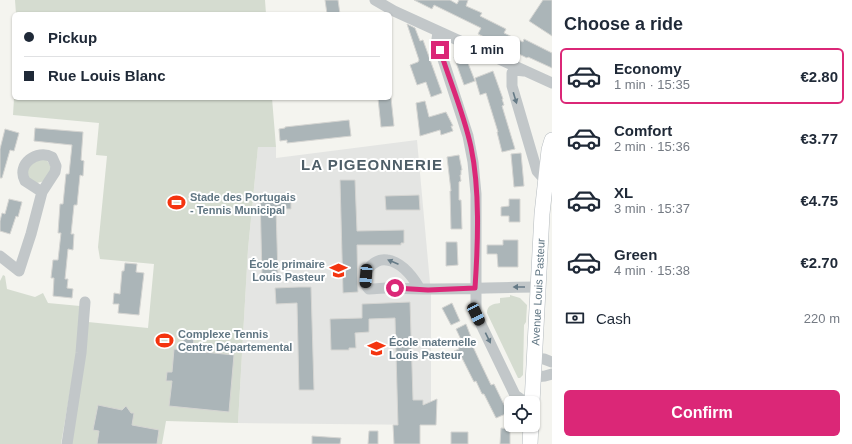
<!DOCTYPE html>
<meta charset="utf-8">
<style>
body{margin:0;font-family:Arial,sans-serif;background:#f2f2f3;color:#1f2937;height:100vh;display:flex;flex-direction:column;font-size:15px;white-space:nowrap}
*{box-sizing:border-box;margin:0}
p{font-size:13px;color:#747a83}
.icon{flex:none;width:22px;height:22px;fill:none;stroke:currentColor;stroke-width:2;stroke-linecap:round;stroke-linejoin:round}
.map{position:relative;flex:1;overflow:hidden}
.sheet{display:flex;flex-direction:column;background:#fff;width:300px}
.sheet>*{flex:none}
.top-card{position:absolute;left:12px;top:12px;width:380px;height:88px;border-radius:6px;box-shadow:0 1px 3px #0004;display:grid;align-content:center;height:88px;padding:0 12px;background:#fff}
.buttons{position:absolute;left:504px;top:396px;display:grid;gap:8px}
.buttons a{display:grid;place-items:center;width:36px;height:36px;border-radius:6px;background:#fff;box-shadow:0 1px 3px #0004;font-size:20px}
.end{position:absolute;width:18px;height:18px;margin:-9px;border:5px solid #db2777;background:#fff;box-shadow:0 0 0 2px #fff}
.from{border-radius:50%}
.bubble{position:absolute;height:28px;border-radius:6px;background:#fff;box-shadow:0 1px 3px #0004;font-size:13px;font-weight:600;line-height:28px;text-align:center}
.car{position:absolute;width:12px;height:24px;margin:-12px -6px;border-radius:5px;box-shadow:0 0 3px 1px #0007;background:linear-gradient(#222 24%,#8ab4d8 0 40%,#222 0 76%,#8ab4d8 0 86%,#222 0)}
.top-card b{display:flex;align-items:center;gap:14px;height:38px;font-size:15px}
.top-card b+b{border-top:1px solid #e0e1e3}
.top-card i{width:10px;height:10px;background:#1f2937}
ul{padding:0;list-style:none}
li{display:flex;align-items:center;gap:12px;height:56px;margin:0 8px 6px;padding:0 4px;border:2px solid transparent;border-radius:6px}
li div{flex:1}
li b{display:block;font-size:15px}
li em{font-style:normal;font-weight:600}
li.current{border-color:#db2777}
li>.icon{width:36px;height:36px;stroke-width:1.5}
h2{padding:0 12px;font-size:18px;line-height:48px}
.pay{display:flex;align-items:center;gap:10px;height:44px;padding:0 12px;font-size:15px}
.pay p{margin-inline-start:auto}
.button{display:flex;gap:8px;margin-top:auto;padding:8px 12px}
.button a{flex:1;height:46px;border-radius:6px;background:#db2777;color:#fff;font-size:16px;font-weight:600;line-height:46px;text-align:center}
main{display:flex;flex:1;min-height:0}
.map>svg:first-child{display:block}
</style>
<main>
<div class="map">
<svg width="552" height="444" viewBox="0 0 552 444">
<rect width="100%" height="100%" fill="#f4f4ef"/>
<path fill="#e4e5e3" d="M417 140 431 294V425L238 423 248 249 258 147H276V158Z"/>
<path fill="#d5dcd0" d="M15 0H265L266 14H16Z
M14 98H272L276 147H258L248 249 238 423 166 421 162 444H70L88 322 148 328 154 264 100 259 98 247 107 156 96 155 99 123 13 115Z
M46 159 52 168 45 181 37 183 29 180 27 168 33 160Z
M3 275 5 276 7 289 35 297 43 293 48 303 80 306 77 351 61 444H0V281Z
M510 295 520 298 527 305 526 322 524 325 523 375 520 378H518L487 313C487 305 493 304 500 303V298L510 297Z"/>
<path fill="#abb5b8" stroke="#d5d5d2" d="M325 0H338L340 14H327Z
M414 0H450L457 4 459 0H468L466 6 482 13 480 16 506 29 504 33 523 42 524 39 552 53V68L528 57 527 58 478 34 481 28 434 5 432 9Z
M543 0H552V36L529 21Z
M407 24 415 28 420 41 423 40 442 93 431 97 426 82 417 85 410 65 418 62 419 60Z
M464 53 475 81 464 85 454 57Z
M493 71 503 99H502L504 105 502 106 515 149 502 152 497 132H498L486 93 480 95 475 78Z
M378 98H391L394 126 381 127Z
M425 101 429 117 446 112 453 126H451L453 131 441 135 440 130 420 136 416 103Z
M349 120 351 136 287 143V140L280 141 279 129 285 128V127Z
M35 128 83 132 81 160 84 161 83 176 80 175 77 205H74L71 234H74L73 250 68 249 65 279H68L67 288 73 289 72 298 53 296 54 278H51L53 260H58L61 233H58L60 204H63L66 174H69L72 145 34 141Z
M5 129 19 133 14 151 10 150 2 178H0V149Z
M521 153 524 186 514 187 511 154Z
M459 155 462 170H461V175H460L461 181 459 182V200H461L462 229H451L450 191H451L447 157Z
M340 180H355L357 231 404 230V243H401V245H357L358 292 343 293Z
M291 193V209H276L278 275 262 276 260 194Z
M419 195 420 210H386L385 196Z
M9 199 22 202 18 217 16 216 10 234 0 231V221L2 213 5 214Z
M509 199H520V222H509V216H501V207L509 206Z
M503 240H518V267H498L497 254H487V245H503Z
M446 242H457L458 265 446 266Z
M125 263 137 264 136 272 144 273 139 315 118 313 119 304H113L114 293 120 294 122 271H124Z
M299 287H311L314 390H299L297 303 276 304 275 288Z
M410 302 413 400H423V405L437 399 436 425H420V444H394L393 425H398L395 318 369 319V332L355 333 356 348H349V350H331L330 319 362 318V304Z
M452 303 460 321 451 325 442 308Z
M466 324 471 337 469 338 480 362 491 385 494 384 508 413 496 418 484 394H482L476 381 474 382 461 356 457 358 454 351 459 349 458 347 463 344 456 329Z
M184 334 194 335 193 351 234 355 229 412 169 406 172 381H166L167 372H172L174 349 182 350Z
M98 405 122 410 126 406 131 413H134L132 425 159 430 157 444H97L99 431 93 430Z
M501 428 510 429V444H500Z
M369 431H378V444H368Z
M451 432H468V444H451Z
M312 436 341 438 340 444H312Z"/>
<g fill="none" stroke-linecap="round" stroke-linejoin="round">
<defs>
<path id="secondary" d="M532 403 542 214 549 150 552 140
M530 444 531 425"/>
</defs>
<use href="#secondary" stroke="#b4babe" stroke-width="16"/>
<path stroke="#c2c7c9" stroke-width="11" d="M375 0 394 11 552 83
M438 32 437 39 440 50 468 136 473 162 476 194V314L515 395 522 400H532
M524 71 515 70 512 73V86L537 171 546 181
M0 256 19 271 31 234 42 192 55 172 56 166 52 157C37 149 16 164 25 181L42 192
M420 289C413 277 402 262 387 260 373 257 357 277 369 289 378 289 387 287 396 288 443 291 491 287 538 287
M534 358 544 359 552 362
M534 377 545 376 552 374
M67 444 81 353 85 302"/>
<use href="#secondary" stroke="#fff" stroke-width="15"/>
</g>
<defs><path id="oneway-solid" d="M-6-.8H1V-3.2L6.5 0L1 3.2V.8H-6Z"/></defs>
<g fill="#657a86">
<use href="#oneway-solid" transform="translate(515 98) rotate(73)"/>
<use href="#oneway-solid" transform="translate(393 262) rotate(-157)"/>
<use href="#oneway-solid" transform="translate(519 287) rotate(180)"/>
<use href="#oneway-solid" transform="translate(488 338) rotate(64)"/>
</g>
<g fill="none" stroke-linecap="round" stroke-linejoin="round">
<path stroke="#db2777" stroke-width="5" d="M395 288 428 290 475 288C478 243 480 190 471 147 464 114 450 82 440 50"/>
</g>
<defs>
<symbol id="stadium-bare" viewBox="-9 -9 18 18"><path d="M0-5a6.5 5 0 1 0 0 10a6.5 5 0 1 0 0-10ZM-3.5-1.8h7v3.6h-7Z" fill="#f4340f" stroke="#fff" stroke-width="2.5" paint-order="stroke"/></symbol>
<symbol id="school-bare" viewBox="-9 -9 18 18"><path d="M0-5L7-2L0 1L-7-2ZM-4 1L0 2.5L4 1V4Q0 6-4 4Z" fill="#f4340f" stroke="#fff" stroke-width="2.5" paint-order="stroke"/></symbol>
</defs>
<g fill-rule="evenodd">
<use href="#stadium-bare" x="164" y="190" width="25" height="25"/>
<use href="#school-bare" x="326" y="258" width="25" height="25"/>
<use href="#stadium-bare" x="152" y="328" width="25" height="25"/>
<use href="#school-bare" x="364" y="336" width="25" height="25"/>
</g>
<g text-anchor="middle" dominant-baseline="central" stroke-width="4" stroke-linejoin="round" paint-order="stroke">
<g font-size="11" font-weight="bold" fill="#607683" stroke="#fff" text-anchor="start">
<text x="190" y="197">Stade des Portugais<tspan x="190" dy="13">- Tennis Municipal</tspan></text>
<text x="325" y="264" text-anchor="end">École primaire<tspan x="325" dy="13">Louis Pasteur</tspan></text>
<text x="178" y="334">Complexe Tennis<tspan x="178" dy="13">Centre Départemental</tspan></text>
<text x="389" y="342">École maternelle<tspan x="389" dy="13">Louis Pasteur</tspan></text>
</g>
<g font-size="11" fill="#607683" stroke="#fff">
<text transform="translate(538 292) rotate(-87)">Avenue Louis Pasteur</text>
</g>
<g font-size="15" font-weight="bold" letter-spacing="1" fill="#4e5e68" stroke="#fff">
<text x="372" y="164">LA PIGEONNERIE</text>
</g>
</g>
</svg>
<div class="buttons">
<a><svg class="icon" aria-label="locate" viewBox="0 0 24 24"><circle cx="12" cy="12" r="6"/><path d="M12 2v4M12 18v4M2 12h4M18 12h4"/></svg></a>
</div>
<i class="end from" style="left:395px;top:288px"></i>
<i class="end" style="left:440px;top:50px"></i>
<div class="bubble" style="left:454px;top:36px;width:66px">1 min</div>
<i class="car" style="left:366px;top:276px;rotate:184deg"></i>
<i class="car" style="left:476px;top:314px;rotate:154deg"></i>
<div class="top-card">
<b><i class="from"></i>Pickup</b>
<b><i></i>Rue Louis Blanc</b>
</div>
</div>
<section class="sheet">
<h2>Choose a ride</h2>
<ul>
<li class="current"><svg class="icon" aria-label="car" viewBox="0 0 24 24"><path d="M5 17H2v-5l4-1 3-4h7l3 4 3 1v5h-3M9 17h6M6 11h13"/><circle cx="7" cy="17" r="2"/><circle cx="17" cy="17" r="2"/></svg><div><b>Economy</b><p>1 min · 15:35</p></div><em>€2.80</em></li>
<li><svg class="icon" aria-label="car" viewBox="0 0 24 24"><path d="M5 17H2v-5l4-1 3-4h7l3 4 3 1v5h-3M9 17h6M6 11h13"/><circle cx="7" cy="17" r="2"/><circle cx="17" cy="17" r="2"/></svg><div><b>Comfort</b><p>2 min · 15:36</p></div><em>€3.77</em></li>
<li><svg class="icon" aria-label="car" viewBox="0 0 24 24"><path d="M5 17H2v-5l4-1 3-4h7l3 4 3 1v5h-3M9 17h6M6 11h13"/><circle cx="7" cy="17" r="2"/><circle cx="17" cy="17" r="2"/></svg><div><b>XL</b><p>3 min · 15:37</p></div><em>€4.75</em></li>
<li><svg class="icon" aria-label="car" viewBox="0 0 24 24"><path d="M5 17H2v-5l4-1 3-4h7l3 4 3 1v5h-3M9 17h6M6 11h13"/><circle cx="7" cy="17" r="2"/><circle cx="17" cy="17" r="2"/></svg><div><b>Green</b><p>4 min · 15:38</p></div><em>€2.70</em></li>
</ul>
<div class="pay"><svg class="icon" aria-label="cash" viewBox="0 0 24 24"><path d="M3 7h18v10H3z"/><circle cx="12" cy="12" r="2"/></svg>Cash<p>220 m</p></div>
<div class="button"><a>Confirm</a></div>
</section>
</main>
